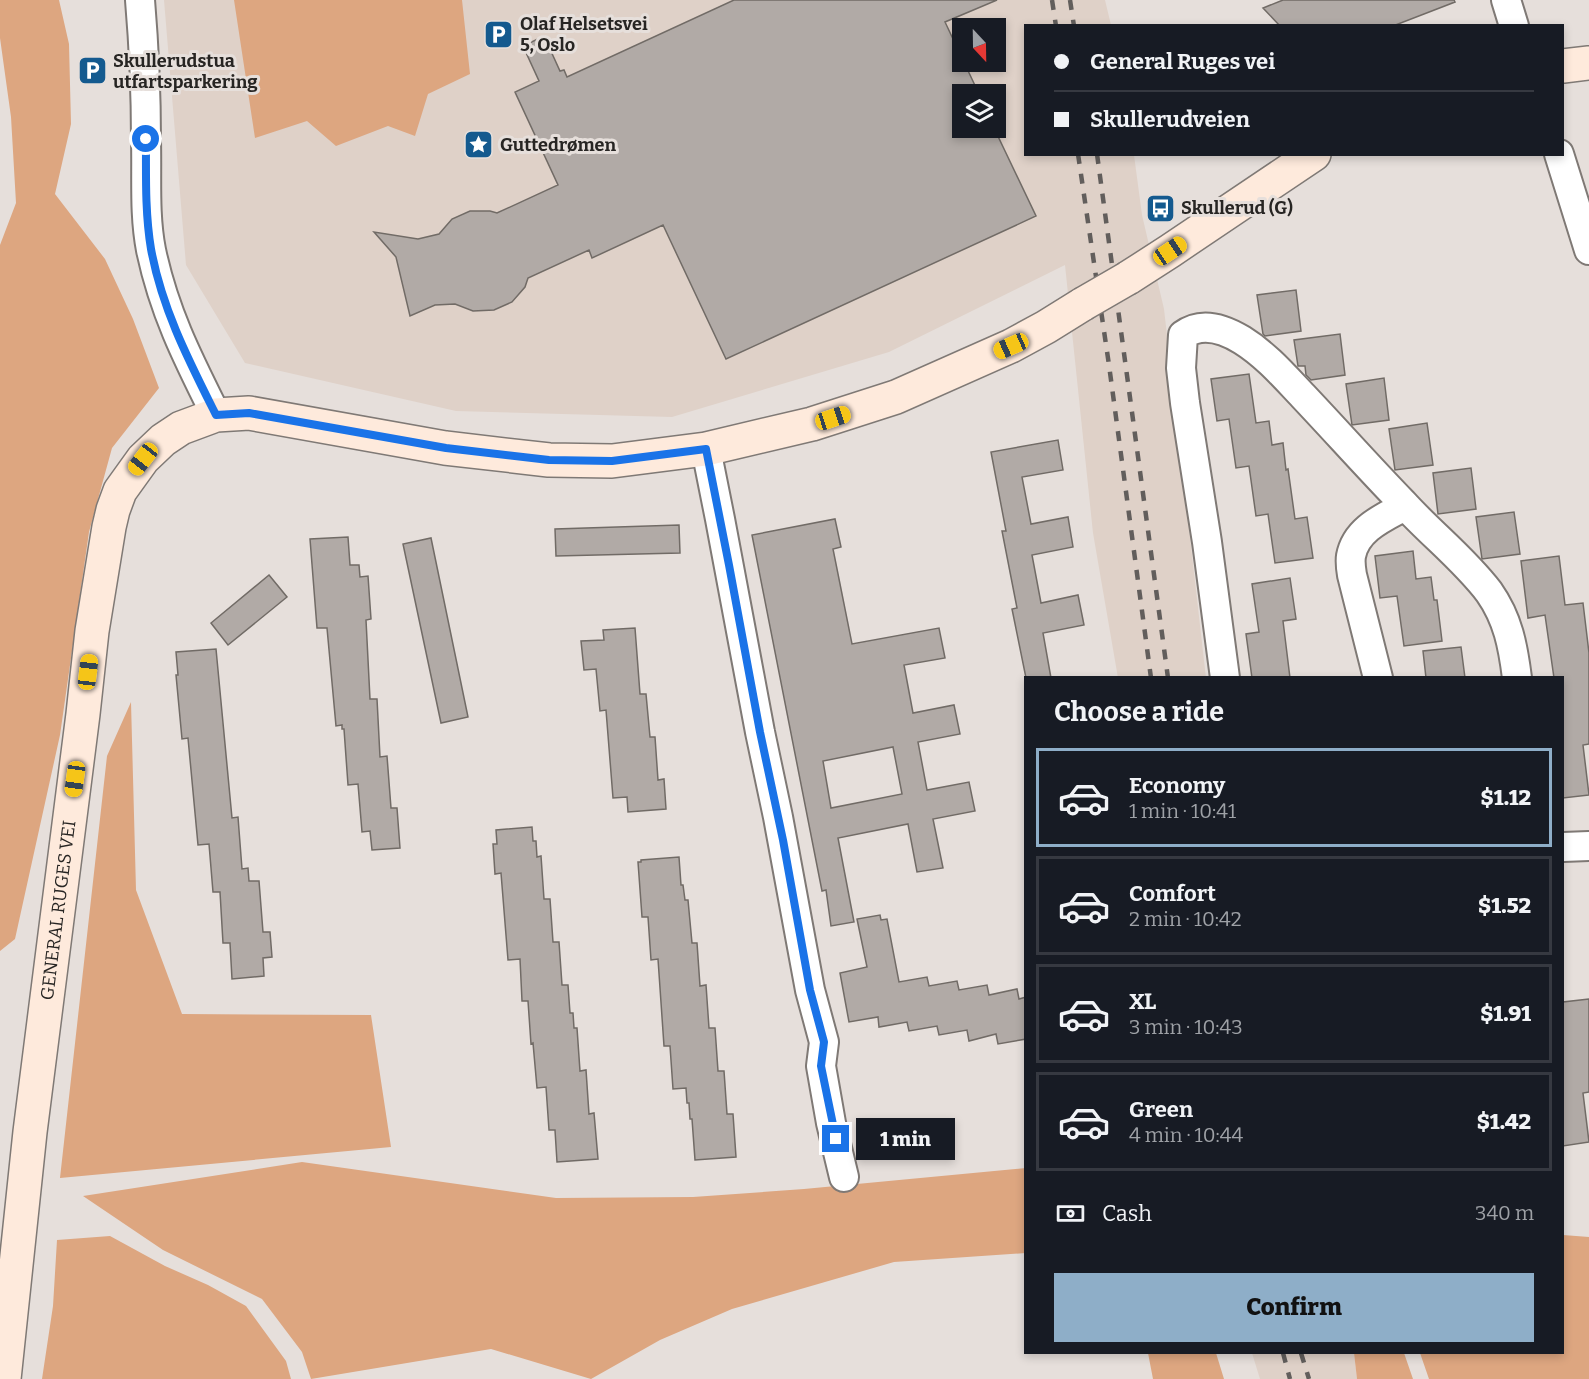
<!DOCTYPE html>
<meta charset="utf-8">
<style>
body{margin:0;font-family:Bitter,serif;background:#20242c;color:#f1f3f6;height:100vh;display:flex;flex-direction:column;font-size:22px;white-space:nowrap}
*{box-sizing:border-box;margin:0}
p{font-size:20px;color:#9ea1a6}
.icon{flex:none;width:33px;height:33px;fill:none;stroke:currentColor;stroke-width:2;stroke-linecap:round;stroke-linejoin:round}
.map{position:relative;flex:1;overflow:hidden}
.side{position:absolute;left:1024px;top:676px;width:540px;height:678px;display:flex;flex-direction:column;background:#171b24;border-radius:0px;box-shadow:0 3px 9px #0003}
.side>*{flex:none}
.banner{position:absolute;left:1024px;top:24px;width:540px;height:132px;border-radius:0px;box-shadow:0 3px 9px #0003;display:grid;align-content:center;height:132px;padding:0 30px;background:#171b24}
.needle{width:39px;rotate:158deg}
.tools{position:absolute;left:952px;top:18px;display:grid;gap:12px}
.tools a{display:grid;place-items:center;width:54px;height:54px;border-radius:0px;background:#171b24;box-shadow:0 3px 9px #0003;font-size:30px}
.end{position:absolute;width:27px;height:27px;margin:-14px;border:8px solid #1a73e8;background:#fff;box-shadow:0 0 0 3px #fff}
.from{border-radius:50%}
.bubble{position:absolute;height:42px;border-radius:0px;background:#171b24;box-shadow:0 3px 9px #0003;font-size:20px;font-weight:800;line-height:42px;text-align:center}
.car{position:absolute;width:18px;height:36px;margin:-18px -9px;border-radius:8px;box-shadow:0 0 4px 2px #0007;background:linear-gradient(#f5c518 24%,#345 0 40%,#f5c518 0 76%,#345 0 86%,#f5c518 0)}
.banner b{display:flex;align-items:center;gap:21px;height:57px;font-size:22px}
.banner b+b{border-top:2px solid #363941}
.banner i{width:15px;height:15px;background:#f1f3f6}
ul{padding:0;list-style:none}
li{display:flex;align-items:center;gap:18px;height:99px;margin:0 12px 9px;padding:0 18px;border:3px solid #363941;border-radius:0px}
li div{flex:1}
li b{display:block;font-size:22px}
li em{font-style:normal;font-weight:800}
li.on{border-color:#8eaec8}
li>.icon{width:54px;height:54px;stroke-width:1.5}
h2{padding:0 30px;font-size:27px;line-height:72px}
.pay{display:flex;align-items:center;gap:15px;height:66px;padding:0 30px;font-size:22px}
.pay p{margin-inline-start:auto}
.button{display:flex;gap:12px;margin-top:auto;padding:12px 30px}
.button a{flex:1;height:69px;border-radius:0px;background:#8eaec8;color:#111;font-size:24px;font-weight:800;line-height:69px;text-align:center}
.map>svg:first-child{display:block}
</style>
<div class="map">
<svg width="1589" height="1379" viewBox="0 0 1589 1379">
<rect width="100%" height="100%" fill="#e6dfdb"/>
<path fill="#dfd1c8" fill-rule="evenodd" d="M164 0H1105L1111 25 1026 26V154L1134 155 1142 215 1164 309 1206 678H1118L1093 533 1065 265 889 352 672 417 456 411 245 363 186 265ZM963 28H996V62H963ZM963 94H996V128H963Z
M1252 1353H1354L1357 1379H1260Z"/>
<path fill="#dda680" d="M0 0H59L69 44 71 124 55 194 105 259 133 319 159 388 112 448 89 532 60 735 15 939 0 951V245L16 203 11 117 0 38Z
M234 0H462L470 74 428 94 415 136 388 126 336 146 307 121 255 138Z
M131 702 136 890 182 1014 371 1015 391 1147 60 1178 107 756Z
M302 1162 556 1198 693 1197 804 1189 1026 1168V1253L894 1262 732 1309 660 1340 591 1379 491 1349 311 1379 302 1352 262 1299 163 1250 83 1196Z
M1563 1235 1589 1237V1379H1429L1420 1353H1563Z
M110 1236 165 1266 208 1285 246 1306 286 1361 291 1379H42L53 1306 57 1240Z
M1148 1353H1216L1224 1379H1153Z
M1354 1353H1404L1413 1379H1357Z"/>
<path fill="#b1aaa6" stroke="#716b66" stroke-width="1.5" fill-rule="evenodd" d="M734 0H997L945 22 979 94H963V128H994L1036 216 726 359 663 225 592 258 589 250 528 278 525 287 512 302 494 310 473 311 455 304 435 305 410 316 396 257 374 232 418 239 439 234 452 219 470 211H490L497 213 558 185 515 92 539 81 523 46 544 36 560 71 564 70 567 77Z
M1283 0H1454L1455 2 1393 26H1280L1263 8Z
M1296 290 1301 331 1265 336 1263 334 1257 295Z
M1340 334 1345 375 1311 380 1306 375 1305 366H1298L1294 340Z
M1249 374 1256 423 1269 421 1272 445 1283 443 1286 470 1288 469 1295 519 1307 517 1313 558 1275 563 1268 514 1256 516 1249 466 1236 468 1229 419 1217 421 1211 379Z
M1384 378 1389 420 1352 425 1346 384Z
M1427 423 1433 465 1395 470 1389 429Z
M1058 440 1063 470 1022 477 1031 524 1068 517 1073 547 1032 555 1041 603 1078 595 1084 625 1043 633 1051 678H1026L1012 609 1017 608 1002 531H1006L991 452Z
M1471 468 1476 509 1438 514 1433 473Z
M1514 512 1520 554 1482 559 1476 517Z
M835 519 841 547 833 549 852 644 939 628 945 658 904 665 913 713 954 705 960 734 918 742 927 790 969 782 975 811 933 819 943 868 917 872 908 824 838 838 854 922 831 926 826 890 822 891 752 535ZM893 747 902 794 831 808 823 761Z
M679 525 680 553 556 556 555 529Z
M348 537 350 565H359L360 577 368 576 371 619 366 620 370 699H377L380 757 387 756 391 808H397L400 848 372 850 370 831 362 832 358 784 348 785 344 729H342V725L336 726 327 628H317L310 539Z
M431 538 468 717 441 723 403 544Z
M1413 551 1416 579 1431 577 1434 600H1437L1442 641 1404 646 1397 596 1380 598 1375 556Z
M1559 556 1565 605 1583 603 1589 653V744L1583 745 1589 795 1563 798V678H1554L1545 615 1528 618 1521 561Z
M269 575 287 597 228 645 211 623Z
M1290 578 1296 619 1283 621 1290 678H1252L1246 634 1259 632 1252 584Z
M635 628 640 694H646L650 737H655L658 780 664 779 666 809 628 812 627 797 613 798 606 710 600 711 596 669 584 670 581 641 604 640 603 630Z
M1461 647 1465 678H1426L1423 651Z
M216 649 232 818 238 817 242 869 248 868 249 881H259L263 932H270L272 957 263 958 264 976 232 979 230 943H223L220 892H213L209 844 198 845 188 738 182 739 176 675H178L176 652Z
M532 827 533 841H536L537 857 541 856 544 899H550L553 942H559L562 985H568L570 1013H573L574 1028H577L580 1071 586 1070 589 1114 594 1113 598 1159 557 1162 555 1130H549L546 1087 537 1088 533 1043 531 1044 528 1001H522L520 959 508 960 501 873 495 874 493 844H497L496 830Z
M679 857 681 885H683L685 900H688L692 943H697L700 986 706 985 709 1028H715L718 1071H724L727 1114H733L736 1157 695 1160 692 1119H690L689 1103H687L686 1088 673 1089 670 1046H664L658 959 651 960 648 917H642L638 862H641V860Z
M880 915 881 920 887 919 899 982 927 977 929 986 957 981 959 990 987 985 989 995 1017 989 1019 999 1026 997V1039L998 1044 996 1034 969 1041 967 1030 939 1035 937 1026 909 1031 907 1022 879 1027 878 1017 849 1022 840 973 867 967 857 919Z
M1589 999V1092L1583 1093 1589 1142 1563 1146V1002Z"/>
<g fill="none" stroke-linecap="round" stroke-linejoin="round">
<defs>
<path id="street" d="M140 0C144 47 146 94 146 141 147 177 144 214 151 250 164 312 188 359 216 415
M1506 0 1514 26
M1559 154 1589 250
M706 449 720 519 760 732 778 817 810 990 824 1042 821 1066 831 1123 844 1177
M1225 678 1207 542 1185 403 1181 368 1183 335C1202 321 1224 329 1242 340 1266 355 1284 376 1303 396 1337 432 1369 468 1403 503 1431 534 1464 559 1489 592 1508 619 1513 646 1517 678
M1378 678 1352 575C1351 569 1350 562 1351 556 1356 529 1383 518 1405 506
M1563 847 1589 846"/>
<g id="secondary">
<path d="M1563 66 1589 63"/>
<path d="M1128 278 1170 251 1314 154"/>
<path id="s1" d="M4 1379 30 1132 83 714 92 631 109 527 113 510 120 491 143 459 163 440 181 428 216 415 249 413 445 448 549 460 612 461 706 449 812 424 896 397 1011 346 1046 327 1083 304"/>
</g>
</defs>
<use href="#street" stroke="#7f7975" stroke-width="32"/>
<use href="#secondary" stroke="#7f7975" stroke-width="36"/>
<use href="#street" stroke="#fff" stroke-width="28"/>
<use href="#secondary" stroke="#feeadc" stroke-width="33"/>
<path stroke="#625e5c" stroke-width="4.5" stroke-dasharray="10 10" stroke-linecap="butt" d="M1052 0 1056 26
M1070 0 1074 26
M1078 154 1109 365 1151 678
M1097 154 1168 678
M1283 1353 1290 1379
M1301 1353 1309 1379"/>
<defs>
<path id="secondary-bridge" d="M1083 304 1128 278"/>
</defs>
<use href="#secondary-bridge" stroke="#7f7975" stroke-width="36" stroke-linecap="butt"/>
<use href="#secondary-bridge" stroke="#feeadc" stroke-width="33"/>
</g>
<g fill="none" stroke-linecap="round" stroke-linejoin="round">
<path stroke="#1a73e8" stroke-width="8" d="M146 139C146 176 145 213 151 249 162 309 189 361 216 415L249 413 446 448 549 460 612 461 706 449 729 565 760 732 783 840 810 990 824 1042 821 1066 836 1139"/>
</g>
<defs>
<symbol id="parking-square" viewBox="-11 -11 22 22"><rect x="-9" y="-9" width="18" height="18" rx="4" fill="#145a8f" stroke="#e6dfdb"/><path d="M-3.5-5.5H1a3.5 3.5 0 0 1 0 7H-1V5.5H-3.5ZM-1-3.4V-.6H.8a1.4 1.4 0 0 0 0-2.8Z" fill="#fff"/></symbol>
<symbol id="sight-square" viewBox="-11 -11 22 22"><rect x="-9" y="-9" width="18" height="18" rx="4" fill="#145a8f" stroke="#e6dfdb"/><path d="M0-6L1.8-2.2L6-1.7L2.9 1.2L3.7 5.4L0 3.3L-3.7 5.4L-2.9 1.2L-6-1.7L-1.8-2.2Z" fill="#fff"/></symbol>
<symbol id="bus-square" viewBox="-11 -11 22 22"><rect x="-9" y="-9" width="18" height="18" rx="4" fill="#145a8f" stroke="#e6dfdb"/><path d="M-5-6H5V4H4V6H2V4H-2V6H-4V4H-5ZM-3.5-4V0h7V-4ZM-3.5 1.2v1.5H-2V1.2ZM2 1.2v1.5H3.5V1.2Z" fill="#fff"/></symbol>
</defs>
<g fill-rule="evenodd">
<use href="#parking-square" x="482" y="18" width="33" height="33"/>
<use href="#parking-square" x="76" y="54" width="33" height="33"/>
<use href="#sight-square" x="462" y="128" width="33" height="33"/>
<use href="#bus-square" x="1144" y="192" width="33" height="33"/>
</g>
<g text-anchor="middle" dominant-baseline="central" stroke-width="6" stroke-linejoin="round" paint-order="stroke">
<g font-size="18" font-weight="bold" fill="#272523" stroke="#e6dfdb" text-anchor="start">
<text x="520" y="24">Olaf Helsetsvei<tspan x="520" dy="21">5, Oslo</tspan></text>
<text x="113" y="61">Skullerudstua<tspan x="113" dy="21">utfartsparkering</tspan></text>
<text x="500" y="145">Guttedrømen</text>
<text x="1181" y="208">Skullerud (G)</text>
</g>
<g font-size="18" fill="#272523" stroke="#e6dfdb">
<text stroke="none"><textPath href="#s1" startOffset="472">GENERAL RUGES VEI</textPath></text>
</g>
</g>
</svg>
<div class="tools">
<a><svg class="needle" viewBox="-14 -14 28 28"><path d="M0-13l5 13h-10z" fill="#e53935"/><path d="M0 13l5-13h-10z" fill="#9ea1a6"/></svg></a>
<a><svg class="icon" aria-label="layers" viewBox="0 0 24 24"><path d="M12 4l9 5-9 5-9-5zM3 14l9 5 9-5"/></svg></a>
</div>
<i class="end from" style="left:146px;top:139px"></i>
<i class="end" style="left:836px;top:1139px"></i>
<div class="bubble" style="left:856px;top:1118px;width:99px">1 min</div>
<i class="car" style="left:1170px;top:251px;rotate:56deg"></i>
<i class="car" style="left:1011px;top:346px;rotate:246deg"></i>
<i class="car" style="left:833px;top:418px;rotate:72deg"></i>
<i class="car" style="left:143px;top:459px;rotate:218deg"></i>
<i class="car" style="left:88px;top:672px;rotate:7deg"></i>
<i class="car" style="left:75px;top:779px;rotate:188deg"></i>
<div class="banner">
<b><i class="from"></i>General Ruges vei</b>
<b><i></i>Skullerudveien</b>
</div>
<section class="side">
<h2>Choose a ride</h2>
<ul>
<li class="on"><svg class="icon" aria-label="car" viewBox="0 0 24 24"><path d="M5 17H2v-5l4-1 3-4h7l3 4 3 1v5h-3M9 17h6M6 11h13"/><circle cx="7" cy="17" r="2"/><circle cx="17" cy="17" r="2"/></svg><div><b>Economy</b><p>1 min · 10:41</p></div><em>$1.12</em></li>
<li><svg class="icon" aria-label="car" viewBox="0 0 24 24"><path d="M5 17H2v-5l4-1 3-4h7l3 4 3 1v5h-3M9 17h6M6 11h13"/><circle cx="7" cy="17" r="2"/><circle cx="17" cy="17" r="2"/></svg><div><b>Comfort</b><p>2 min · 10:42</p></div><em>$1.52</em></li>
<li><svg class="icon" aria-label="car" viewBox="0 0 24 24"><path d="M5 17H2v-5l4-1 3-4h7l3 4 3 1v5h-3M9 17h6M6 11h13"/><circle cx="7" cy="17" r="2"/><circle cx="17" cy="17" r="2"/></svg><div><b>XL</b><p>3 min · 10:43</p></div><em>$1.91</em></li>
<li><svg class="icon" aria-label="car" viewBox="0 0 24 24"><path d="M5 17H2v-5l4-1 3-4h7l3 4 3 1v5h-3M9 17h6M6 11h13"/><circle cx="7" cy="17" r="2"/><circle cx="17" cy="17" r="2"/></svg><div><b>Green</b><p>4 min · 10:44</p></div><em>$1.42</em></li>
</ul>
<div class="pay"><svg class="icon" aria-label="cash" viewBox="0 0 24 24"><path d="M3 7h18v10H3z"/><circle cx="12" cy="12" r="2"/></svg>Cash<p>340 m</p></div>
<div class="button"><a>Confirm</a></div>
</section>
</div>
